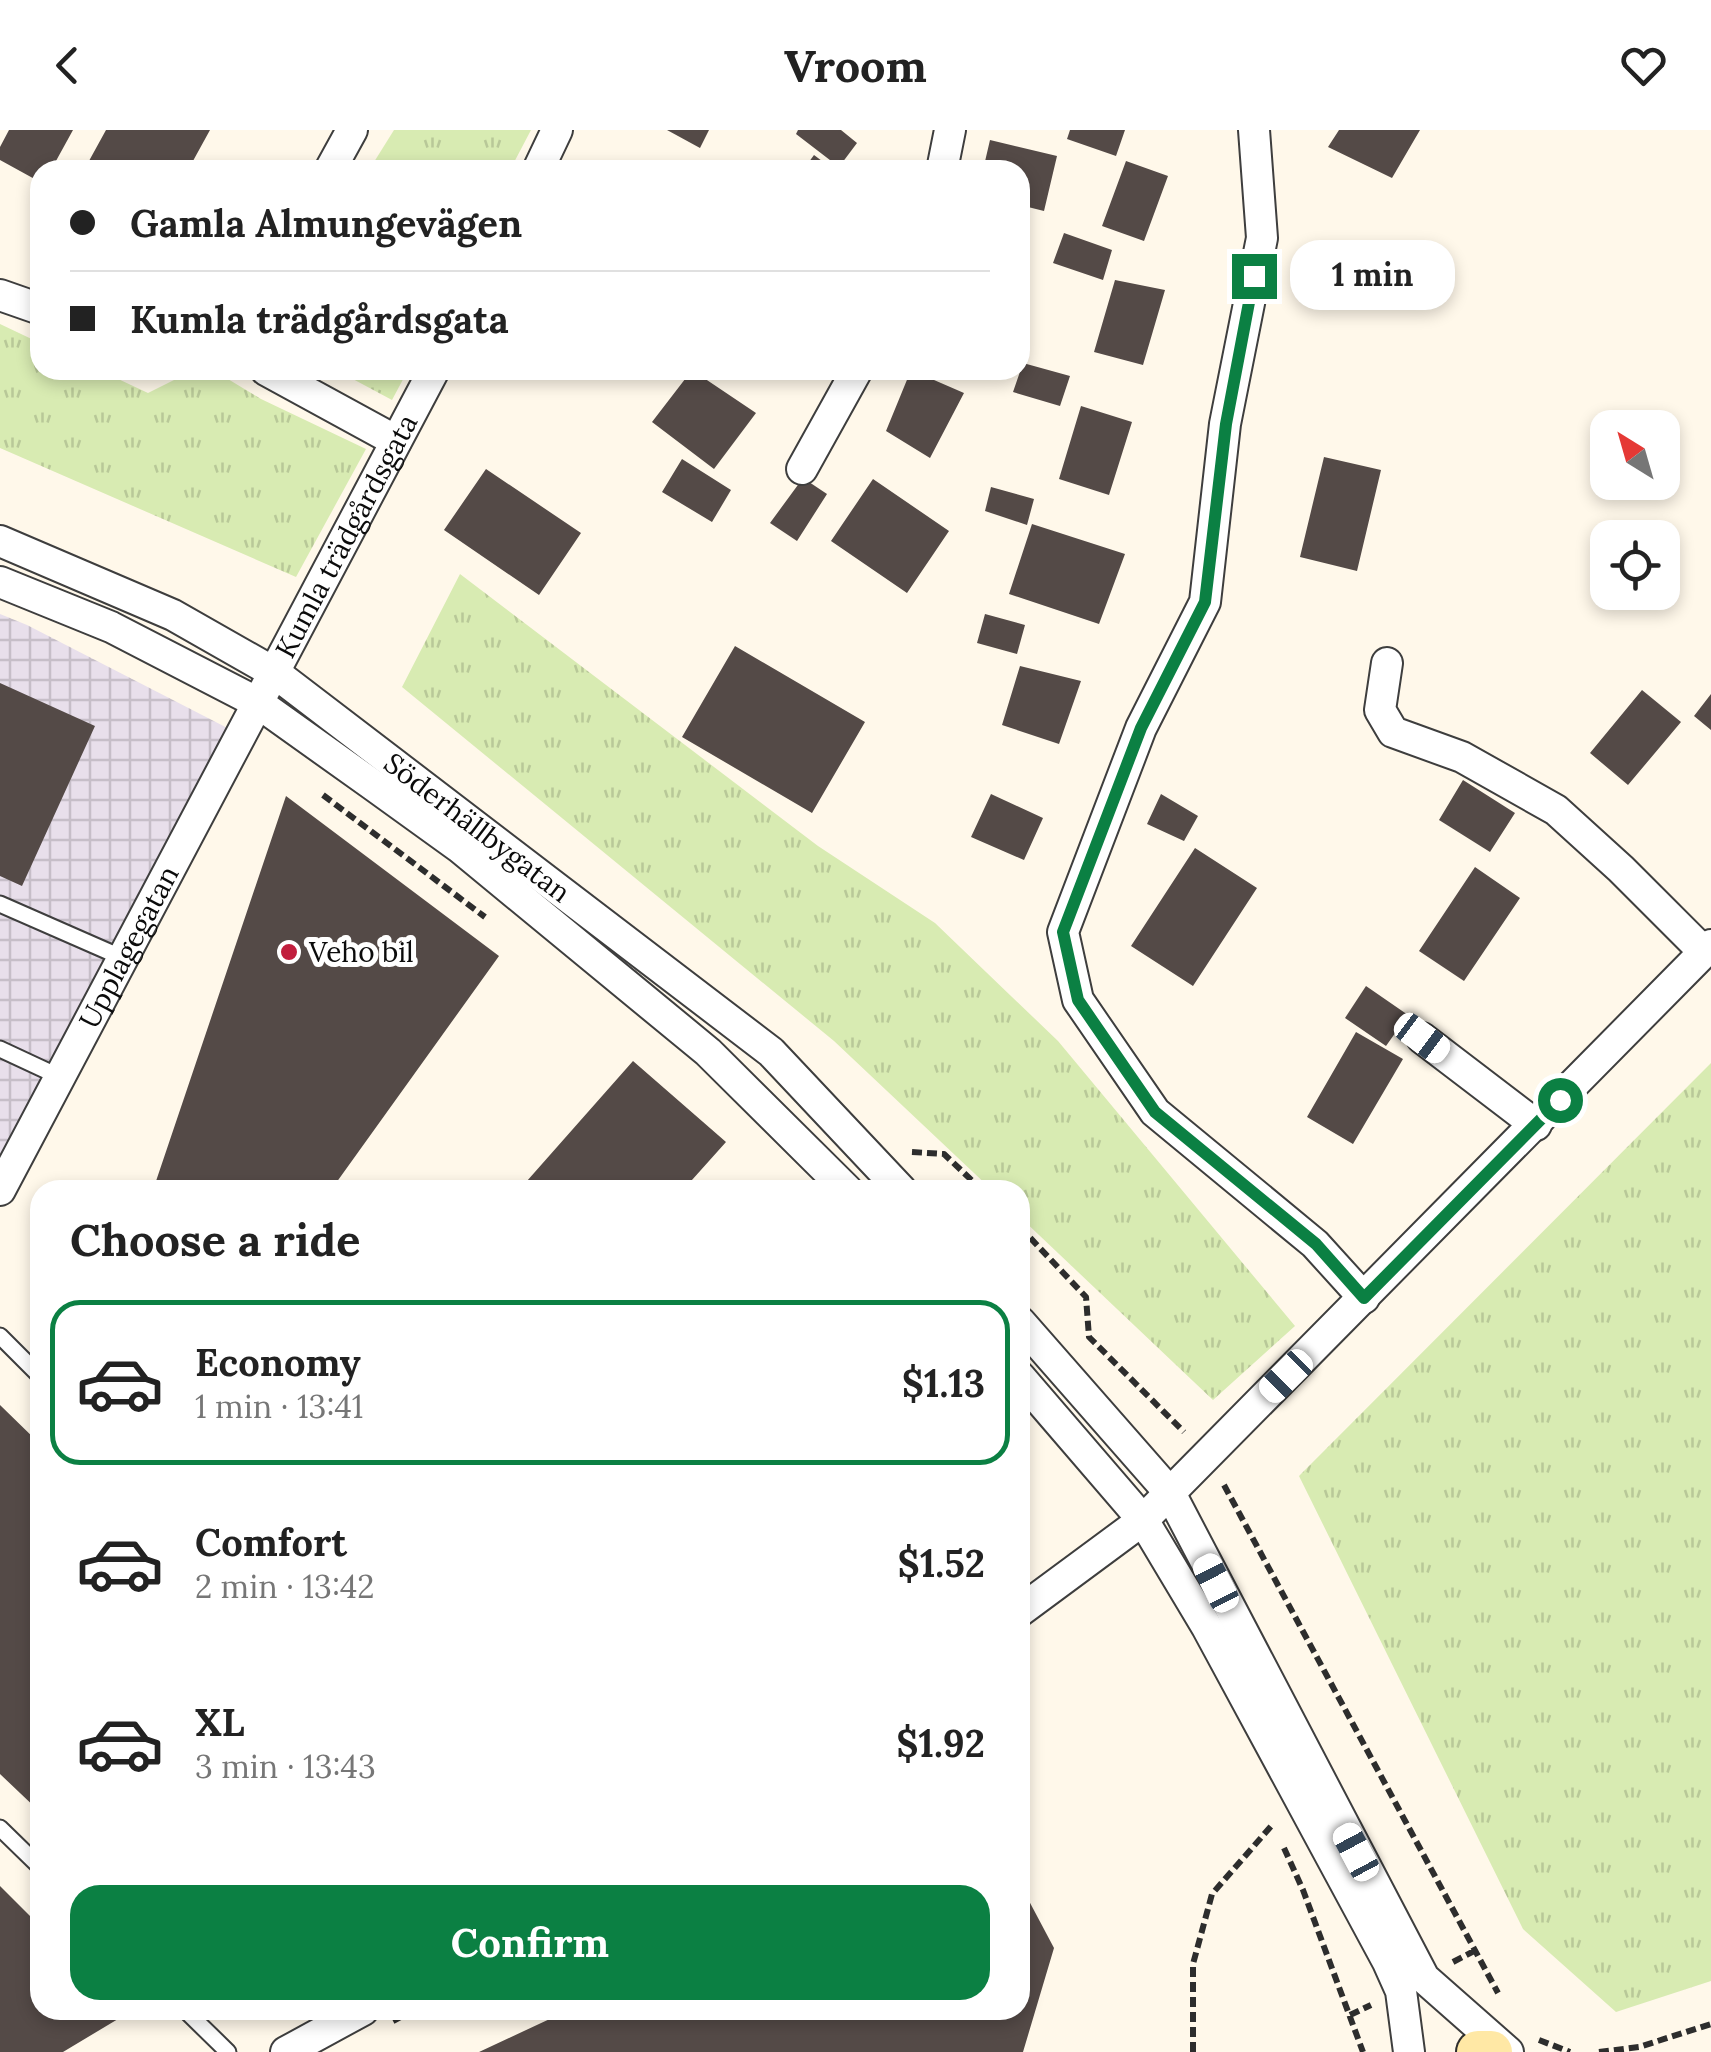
<!DOCTYPE html>
<meta charset="utf-8">
<style>
body{margin:0;font-family:Lora,serif;background:#f6f6f6;color:#222;height:100vh;display:flex;flex-direction:column;font-size:38px;white-space:nowrap}
*{box-sizing:border-box;margin:0}
p{font-size:32px;color:#767676}
.icon{flex:none;width:55px;height:55px;fill:none;stroke:currentColor;stroke-width:2;stroke-linecap:round;stroke-linejoin:round}
.map{position:relative;flex:1;overflow:hidden}
.panel{position:absolute;left:30px;top:1050px;width:1000px;height:840px;display:flex;flex-direction:column;background:#fff;border-radius:30px;box-shadow:0 5px 15px #0003}
.panel>*{flex:none}
.top-card{position:absolute;left:30px;top:30px;width:1000px;height:220px;border-radius:30px;box-shadow:0 5px 15px #0003;display:grid;align-content:center;height:220px;padding:0 40px;background:#fff}
.needle{width:65px;rotate:323deg}
.tools{position:absolute;left:1590px;top:280px;display:grid;gap:20px}
.tools a{display:grid;place-items:center;width:90px;height:90px;border-radius:20px;background:#fff;box-shadow:0 5px 15px #0003;font-size:50px}
.end{position:absolute;width:45px;height:45px;margin:-22px;border:12px solid #0b8043;background:#fff;box-shadow:0 0 0 5px #fff}
.from{border-radius:50%}
.bubble{position:absolute;height:70px;border-radius:30px;background:#fff;box-shadow:0 5px 15px #0003;font-size:32px;font-weight:800;line-height:70px;text-align:center}
.car{position:absolute;width:30px;height:60px;margin:-30px -15px;border-radius:12px;box-shadow:0 0 8px 2px #0007;background:linear-gradient(#fff 24%,#345 0 40%,#fff 0 76%,#345 0 86%,#fff 0)}
.top-card b{display:flex;align-items:center;gap:35px;height:95px;font-size:38px}
.top-card b+b{border-top:2px solid #e0e0e0}
.top-card i{width:25px;height:25px;background:#222}
ul{padding:0;list-style:none}
li{display:flex;align-items:center;gap:30px;height:165px;margin:0 20px 15px;padding:0 20px;border:5px solid transparent;border-radius:30px}
li div{flex:1}
li b{display:block;font-size:38px}
li em{font-style:normal;font-weight:800}
li.active{border-color:#0b8043}
li>.icon{width:90px;height:90px;stroke-width:1.5}
h2{padding:0 40px;font-size:45px;line-height:120px}
.button{display:flex;gap:20px;margin-top:auto;padding:20px 40px}
.button a{flex:1;height:115px;border-radius:30px;background:#0b8043;color:#fff;font-size:40px;font-weight:800;line-height:115px;text-align:center}
header{display:flex;justify-content:space-between;align-items:center;height:130px;padding:0 40px;background:#fff;font-size:45px;font-weight:800}
.map>svg:first-child{display:block}
</style>
<header><svg class="icon" aria-label="back" viewBox="0 0 24 24"><path d="M15 5l-7 7 7 7"/></svg>Vroom<svg class="icon" aria-label="heart" viewBox="0 0 24 24"><path d="M12 20l-8-8c-3-5 5-10 8-4 3-6 11-1 8 4z"/></svg></header>
<div class="map">
<svg width="1711" height="1922" viewBox="0 0 1711 1922">
<defs>
<pattern id="industrial-grid" width="8" height="8" patternUnits="userSpaceOnUse" patternTransform="scale(2.5)"><rect width="8" height="8" fill="#e8dfeb"/><path d="M0 4h8M4 0v8" fill="none" stroke="#c6bec8"/></pattern>
<pattern id="grass-tufts" width="24" height="20" patternUnits="userSpaceOnUse" patternTransform="scale(2.5)"><rect width="24" height="20" fill="#d8ebb2"/><path d="M3 7l-1-3M5 7V3M7 7l1-3M15 17l-1-3M17 17v-4M19 17l1-3" fill="none" stroke="#b8c898"/></pattern>
</defs>
<rect width="100%" height="100%" fill="#fff8ea"/>
<path fill="url(#industrial-grid)" d="M0 484 27 495 241 605 0 1036Z"/>
<path fill="url(#grass-tufts)" d="M394 0H531L510 40H369Z
M0 194 40 213V240H99L148 263 194 240H213L261 269 366 319 296 447 0 318Z
M336 240H408L392 270Z
M460 444 818 716 935 793 1058 911 1295 1196 1213 1270 1020 1087V1060H992L834 911 402 557Z
M1711 933V1851L1616 1882 1523 1799 1299 1346Z"/>
<path fill="#544a47" d="M9 0H73L51 40H40V52L0 30V17Z
M106 0H210L188 40H84Z
M667 0H709L700 18Z
M798 0H841L857 13 839 37 796 4Z
M1070 0H1125L1116 26 1067 9Z
M1339 0H1420L1392 48 1328 17Z
M990 10 1057 26 1044 81 1020 75V40H983Z
M814 25 834 40H803Z
M1126 31 1168 46 1144 111 1102 96Z
M1064 103 1112 120 1103 150 1053 133Z
M1115 150 1165 160 1143 235 1094 222Z
M1023 233 1070 246 1060 276 1013 262Z
M692 240 756 283 714 339 652 292Z
M911 240 964 263 930 328 886 301Z
M1081 276 1132 292 1109 365 1059 349Z
M1324 327 1381 340 1357 441 1300 427Z
M682 329 731 360 712 392 662 362Z
M486 339 581 403 539 465 444 400Z
M803 348 827 364 797 411 770 393Z
M873 349 949 401 907 463 831 411Z
M991 357 1034 369 1027 395 985 381Z
M1032 394 1125 424 1099 494 1009 464Z
M985 484 1025 495 1017 524 977 513Z
M735 516 865 592 812 683 682 607Z
M1020 536 1081 551 1059 614 1002 595Z
M0 553 95 596 22 756 0 746Z
M1642 560 1681 592 1628 655 1590 623Z
M1711 564V600L1694 586Z
M1463 650 1515 683 1490 722 1439 690Z
M991 664 1043 688 1024 730 971 707Z
M1161 664 1198 686 1184 711 1147 694Z
M286 666 499 826 331 1060H153Z
M1195 718 1257 758 1193 856 1131 816Z
M1475 737 1520 768 1464 851 1419 821Z
M1366 856 1408 885 1386 916 1345 888Z
M1356 902 1403 929 1353 1014 1307 987Z
M633 931 726 1012 683 1060H519Z
M0 1275 40 1314V1682L0 1644Z
M1020 1754 1054 1818 1023 1922H479L569 1880H1020Z
M0 1756 40 1796V1880H126L128 1883 63 1922H0Z"/>
<g fill="none" stroke-linecap="round" stroke-linejoin="round">
<defs>
<path id="lane" d="M0 774 123 828
M0 919 60 947
M0 1206 40 1246
M0 1698 40 1737
M185 1880 228 1922"/>
<g id="street">
<path d="M1254 0 1262 108 1225 294 1205 472 1141 598 1063 802 1078 870 1155 982 1315 1114 1364 1168"/>
<path d="M330 40 352 0"/>
<path d="M538 40 557 0"/>
<path d="M942 40 950 0"/>
<path d="M0 165 40 179"/>
<path d="M266 240 396 311"/>
<path d="M802 339 857 240"/>
<path id="s1" d="M0 411 173 485 275 543 771 922 901 1060"/>
<path d="M0 452 111 497 258 573 373 655 459 717 708 922 847 1060"/>
<path d="M1387 533 1380 580 1393 602 1462 627 1556 680 1621 739 1704 822"/>
<path d="M1422 908 1536 995"/>
<path id="s2" d="M0 1060 434 240"/>
<path d="M1020 1192 1170 1363 1424 1848 1508 1922"/>
<path d="M1020 1247 1143 1390 1207 1497 1388 1832 1401 1861 1409 1922"/>
<path d="M1020 1481 1143 1390 1711 815"/>
<path d="M286 1922 363 1880"/>
</g>
<path id="secondary" d="M1478 1922H1491"/>
</defs>
<use href="#lane" stroke="#3e3e3e" stroke-width="19"/>
<use href="#street" stroke="#3e3e3e" stroke-width="34"/>
<use href="#secondary" stroke="#2d2d2d" stroke-width="46"/>
<path stroke="#2d2d2d" stroke-width="6" stroke-dasharray="10 5" stroke-linecap="butt" d="M323 665 485 787
M912 1022 944 1024 982 1060
M1020 1097 1086 1167 1089 1207 1184 1302
M1224 1355 1498 1863
M1284 1718 1303 1760 1363 1922
M1453 1832 1474 1821
M1350 1885 1371 1875
M393 1891 414 1880
M1539 1910 1570 1922
M1193 1922V1834L1212 1764 1273 1694
M1599 1922 1639 1917 1711 1894"/>
<use href="#lane" stroke="#fff" stroke-width="15"/>
<use href="#street" stroke="#fff" stroke-width="30"/>
<use href="#secondary" stroke="#ffe8a5" stroke-width="42"/>
</g>
<g fill="none" stroke-linecap="round" stroke-linejoin="round">
<path stroke="#0b8043" stroke-width="12" d="M1254 146 1226 294 1205 472 1141 598 1063 802 1078 870 1155 982 1316 1114 1364 1168 1560 970"/>
</g>
<circle fill="#c11e3d" stroke="#fff" stroke-width="4" cx="289" cy="822" r="10"/>
<g text-anchor="middle" dominant-baseline="central" stroke-width="10" stroke-linejoin="round" paint-order="stroke">
<g font-size="28" fill="#0b0b0b" stroke="#fff">
<text stroke="none"><textPath href="#s2" startOffset="740">Kumla trädgårdsgata</textPath></text>
<text stroke="none"><textPath href="#s1" startOffset="560">Söderhällbygatan</textPath></text>
<text stroke="none"><textPath href="#s2" startOffset="275">Upplagegatan</textPath></text>
</g>
<g font-size="28" fill="#0b0b0b" stroke="#fff" text-anchor="start">
<text x="309" y="822">Veho bil</text>
</g>
</g>
</svg>
<div class="tools">
<a><svg class="needle" viewBox="-14 -14 28 28"><path d="M0-13l5 13h-10z" fill="#e53935"/><path d="M0 13l5-13h-10z" fill="#767676"/></svg></a>
<a><svg class="icon" aria-label="locate" viewBox="0 0 24 24"><circle cx="12" cy="12" r="6"/><path d="M12 2v4M12 18v4M2 12h4M18 12h4"/></svg></a>
</div>
<i class="end from" style="left:1560px;top:970px"></i>
<i class="end" style="left:1254px;top:146px"></i>
<div class="bubble" style="left:1290px;top:110px;width:165px">1 min</div>
<i class="car" style="left:1422px;top:908px;rotate:127deg"></i>
<i class="car" style="left:1286px;top:1246px;rotate:225deg"></i>
<i class="car" style="left:1216px;top:1453px;rotate:333deg"></i>
<i class="car" style="left:1356px;top:1722px;rotate:332deg"></i>
<div class="top-card">
<b><i class="from"></i>Gamla Almungevägen</b>
<b><i></i>Kumla trädgårdsgata</b>
</div>
<section class="panel">
<h2>Choose a ride</h2>
<ul>
<li class="active"><svg class="icon" aria-label="car" viewBox="0 0 24 24"><path d="M5 17H2v-5l4-1 3-4h7l3 4 3 1v5h-3M9 17h6M6 11h13"/><circle cx="7" cy="17" r="2"/><circle cx="17" cy="17" r="2"/></svg><div><b>Economy</b><p>1 min · 13:41</p></div><em>$1.13</em></li>
<li><svg class="icon" aria-label="car" viewBox="0 0 24 24"><path d="M5 17H2v-5l4-1 3-4h7l3 4 3 1v5h-3M9 17h6M6 11h13"/><circle cx="7" cy="17" r="2"/><circle cx="17" cy="17" r="2"/></svg><div><b>Comfort</b><p>2 min · 13:42</p></div><em>$1.52</em></li>
<li><svg class="icon" aria-label="car" viewBox="0 0 24 24"><path d="M5 17H2v-5l4-1 3-4h7l3 4 3 1v5h-3M9 17h6M6 11h13"/><circle cx="7" cy="17" r="2"/><circle cx="17" cy="17" r="2"/></svg><div><b>XL</b><p>3 min · 13:43</p></div><em>$1.92</em></li>
</ul>
<div class="button"><a>Confirm</a></div>
</section>
</div>
